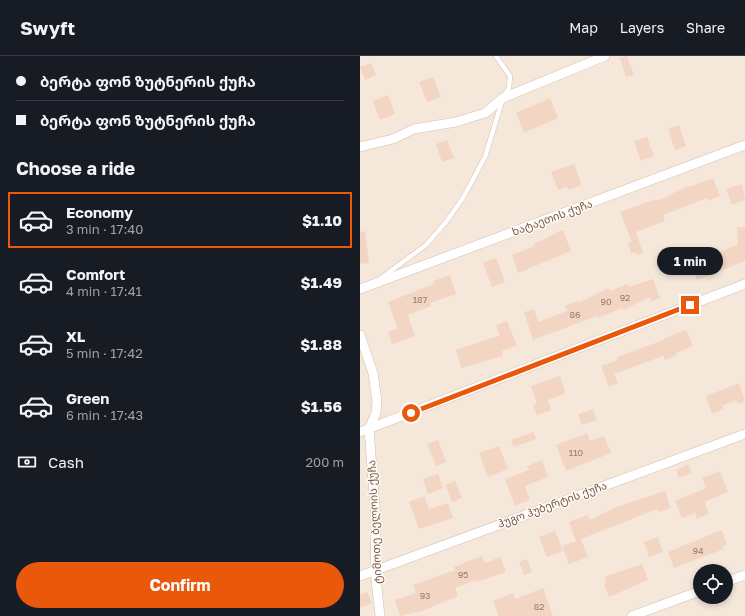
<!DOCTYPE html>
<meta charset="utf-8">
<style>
body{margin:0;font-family:"Golos Text","Noto Sans Georgian",sans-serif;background:#20242c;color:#f1f3f6;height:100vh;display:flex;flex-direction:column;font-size:15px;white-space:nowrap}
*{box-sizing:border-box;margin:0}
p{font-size:13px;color:#9ea1a6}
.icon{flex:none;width:22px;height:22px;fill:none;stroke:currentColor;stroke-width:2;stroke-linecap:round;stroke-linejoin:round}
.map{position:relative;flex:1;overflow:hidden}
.side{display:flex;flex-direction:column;background:#171b24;width:360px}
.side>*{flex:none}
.guide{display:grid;align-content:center;height:88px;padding:0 16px;background:#171b24}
.fabs{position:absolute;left:333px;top:508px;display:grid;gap:8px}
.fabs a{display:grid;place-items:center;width:40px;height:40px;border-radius:50%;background:#171b24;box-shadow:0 2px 6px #0003;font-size:20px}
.end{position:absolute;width:18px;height:18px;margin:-9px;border:5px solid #ea580c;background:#fff;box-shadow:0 0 0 2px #fff}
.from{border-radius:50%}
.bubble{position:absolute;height:28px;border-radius:14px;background:#171b24;box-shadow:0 2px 6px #0003;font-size:13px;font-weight:700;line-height:28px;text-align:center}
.guide b{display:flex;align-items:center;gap:14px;height:38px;font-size:15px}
.guide b+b{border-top:1px solid #363941}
.guide i{width:10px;height:10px;background:#f1f3f6}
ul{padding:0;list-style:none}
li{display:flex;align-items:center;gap:12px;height:56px;margin:0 8px 6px;padding:0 8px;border:2px solid transparent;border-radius:0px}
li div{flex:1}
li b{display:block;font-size:15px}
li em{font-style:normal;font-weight:700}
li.active{border-color:#ea580c}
li>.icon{width:36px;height:36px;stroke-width:1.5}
h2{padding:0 16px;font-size:18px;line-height:48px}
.pay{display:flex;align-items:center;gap:10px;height:44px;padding:0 16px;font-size:15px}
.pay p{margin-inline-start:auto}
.action{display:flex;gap:8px;margin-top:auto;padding:8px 16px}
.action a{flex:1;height:46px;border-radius:24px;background:#ea580c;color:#fff;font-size:16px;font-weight:700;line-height:46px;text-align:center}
header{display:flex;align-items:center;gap:24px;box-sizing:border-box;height:56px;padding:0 20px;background:#171b24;border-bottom:1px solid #363941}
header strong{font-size:19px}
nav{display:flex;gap:22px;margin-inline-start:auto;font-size:14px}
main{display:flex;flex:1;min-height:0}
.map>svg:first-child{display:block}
</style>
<header>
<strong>Swyft</strong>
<nav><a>Map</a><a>Layers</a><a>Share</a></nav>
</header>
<main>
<section class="side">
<div class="guide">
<b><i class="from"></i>ბერტა ფონ ზუტნერის ქუჩა</b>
<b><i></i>ბერტა ფონ ზუტნერის ქუჩა</b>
</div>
<h2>Choose a ride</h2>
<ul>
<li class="active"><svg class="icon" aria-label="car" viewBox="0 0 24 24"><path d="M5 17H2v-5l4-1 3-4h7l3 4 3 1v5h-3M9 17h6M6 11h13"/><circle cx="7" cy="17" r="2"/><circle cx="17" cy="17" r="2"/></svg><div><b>Economy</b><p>3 min · 17:40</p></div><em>$1.10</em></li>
<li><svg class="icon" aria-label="car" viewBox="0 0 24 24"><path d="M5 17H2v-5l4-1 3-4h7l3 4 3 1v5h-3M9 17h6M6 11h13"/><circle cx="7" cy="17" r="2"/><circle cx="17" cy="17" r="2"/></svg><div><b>Comfort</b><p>4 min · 17:41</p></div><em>$1.49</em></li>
<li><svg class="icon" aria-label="car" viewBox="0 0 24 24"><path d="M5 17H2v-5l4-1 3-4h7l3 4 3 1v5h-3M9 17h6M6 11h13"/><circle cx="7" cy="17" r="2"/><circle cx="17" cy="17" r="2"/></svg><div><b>XL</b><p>5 min · 17:42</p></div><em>$1.88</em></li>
<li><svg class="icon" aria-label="car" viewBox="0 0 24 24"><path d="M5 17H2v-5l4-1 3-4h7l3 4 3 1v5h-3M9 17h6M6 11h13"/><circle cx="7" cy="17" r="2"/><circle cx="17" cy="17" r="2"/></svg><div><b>Green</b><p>6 min · 17:43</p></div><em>$1.56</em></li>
</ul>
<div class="pay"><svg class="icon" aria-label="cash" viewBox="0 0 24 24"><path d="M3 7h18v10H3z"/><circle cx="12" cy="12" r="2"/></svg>Cash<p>200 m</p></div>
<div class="action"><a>Confirm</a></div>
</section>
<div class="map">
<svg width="385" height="560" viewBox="0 0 385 560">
<rect width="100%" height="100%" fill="#fdf6ec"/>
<path fill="#f5e8da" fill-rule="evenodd" d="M0 0H385V560H0ZM340 515H366V541H340Z"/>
<path fill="#f3d5c3" d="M267 0 274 19 266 21 260 2Z
M11 7 16 19 5 24 0 11Z
M73 21 81 41 67 46 59 26Z
M28 39 35 58 20 64 13 45Z
M190 42 198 62 164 77 156 57Z
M319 69 326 90 315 94 308 73Z
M287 81 294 100 281 105 274 85Z
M87 84 94 102 82 106 76 88Z
M214 108 222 129 208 134 207 130 198 134 191 116Z
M353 122 360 140 348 145 347 142 303 159 305 165 276 176 283 197 277 199 276 196 271 198 268 187 272 186 260 156 296 143 297 145 328 130 329 131Z
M382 128 385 144 372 149 366 133Z
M377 171H385V205L337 224 328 200 338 196 341 204 378 188Z
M203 174 211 195 158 217 152 199 175 190 174 188Z
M5 175 9 207 0 208V176Z
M136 202 145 226 132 231 123 207Z
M90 219 96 238 70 247 71 250 48 259 55 280 32 288 28 276 38 273 28 246 74 228 73 225Z
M293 223 300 242 291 245 290 241 263 254 262 252 238 262 237 260 173 284 164 256 174 253 178 266 207 255 205 250 217 245 218 247 249 232 250 235 268 228 269 231Z
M147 265 157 289 142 295 143 300 101 312 96 294 140 279 136 269Z
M326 273 333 290 316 297 317 299 305 304 303 300 254 318 258 327 249 331 241 310 258 304 257 301 298 286Z
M200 320 206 337 188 344 191 354 177 359 173 349 177 348 171 330Z
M379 327 385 345 378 348 376 344 362 350 364 353 352 358 346 340Z
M233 353 237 364 222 369 218 358Z
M174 376 176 383 154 391 151 384Z
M227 377 230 385 244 380 251 397 206 415 196 389Z
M78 384 86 406 76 410 67 388Z
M139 390 148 413 128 421 119 397Z
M182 404 188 421 165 430 170 444 155 450 145 423 169 414 167 410Z
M328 408 332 417 319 422 316 414Z
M360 415 368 436 345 446 349 458 337 463 335 457 322 462 315 445 346 432 342 422Z
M78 418 83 432 68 438 63 423Z
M95 425 102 442 92 446 85 429Z
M305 435 311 452 299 456 297 453 221 483 228 501 209 508 202 490 216 485 209 466 228 459 230 464 256 451Z
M64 440 69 453 88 447 93 462 59 473 49 446Z
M362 474 367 489 363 490 364 493 314 512 308 496Z
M195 475 203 495 187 501 179 481Z
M298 481 303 496 289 501 284 486Z
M122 500 125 507 140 501 146 516 116 526V524L95 532 98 540 62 555 40 560 35 544 56 537 53 529 95 514 94 511Z
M167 503 172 516 164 519 159 506Z
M282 508 288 524 249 541 244 528 246 527 244 521Z
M183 532 193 560H139L133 545 153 537 155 543Z
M7 536 12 547 0 552V539Z"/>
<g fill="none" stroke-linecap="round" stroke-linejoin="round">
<defs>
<path id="service" d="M21 222 66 189 86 166 103 142 125 101 143 42 149 32 150 20 136 0"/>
<path id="minor" d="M0 91 33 83 54 73 96 66 125 57 143 42 245 0
M0 233 385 89
M0 279 13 317 17 345 16 357 9 373 16 465 15 514 20 560
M0 376 385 228
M0 520 385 378
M366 526 385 519
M272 560 340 535"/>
</defs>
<use href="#service" stroke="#d1beb0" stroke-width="5.5"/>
<use href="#minor" stroke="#d1beb0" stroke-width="10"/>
<use href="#service" stroke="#fff" stroke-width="4.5"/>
<use href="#minor" stroke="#fff" stroke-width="9"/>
</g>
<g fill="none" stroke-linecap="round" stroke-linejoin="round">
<path stroke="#ea580c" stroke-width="5" d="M51 357 330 249"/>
</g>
<g text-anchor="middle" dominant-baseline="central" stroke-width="3" stroke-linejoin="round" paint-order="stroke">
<g font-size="9" fill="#987a6a">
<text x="265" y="241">92</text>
<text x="60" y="243">187</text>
<text x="246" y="245">90</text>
<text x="215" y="258">86</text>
<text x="216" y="396">110</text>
<text x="338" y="494">94</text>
<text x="103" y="518">95</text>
<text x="65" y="539">93</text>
<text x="179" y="550">82</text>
</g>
<g font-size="11" fill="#7a5c4d" stroke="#fffaf3">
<text transform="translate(192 161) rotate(-20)">ხატაეთის ქუჩა</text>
<text transform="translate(192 448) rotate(-20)">ჰუგო ჰუბერტის ქუჩა</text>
<text transform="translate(14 466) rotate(-93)">ტიმოთე ბელოის ქუჩა</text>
</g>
</g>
</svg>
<div class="fabs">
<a><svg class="icon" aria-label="locate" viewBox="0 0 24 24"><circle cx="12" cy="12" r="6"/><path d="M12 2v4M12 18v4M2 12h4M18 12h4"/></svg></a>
</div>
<i class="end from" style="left:51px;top:357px"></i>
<i class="end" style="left:330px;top:249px"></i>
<div class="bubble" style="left:297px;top:191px;width:66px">1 min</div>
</div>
</main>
